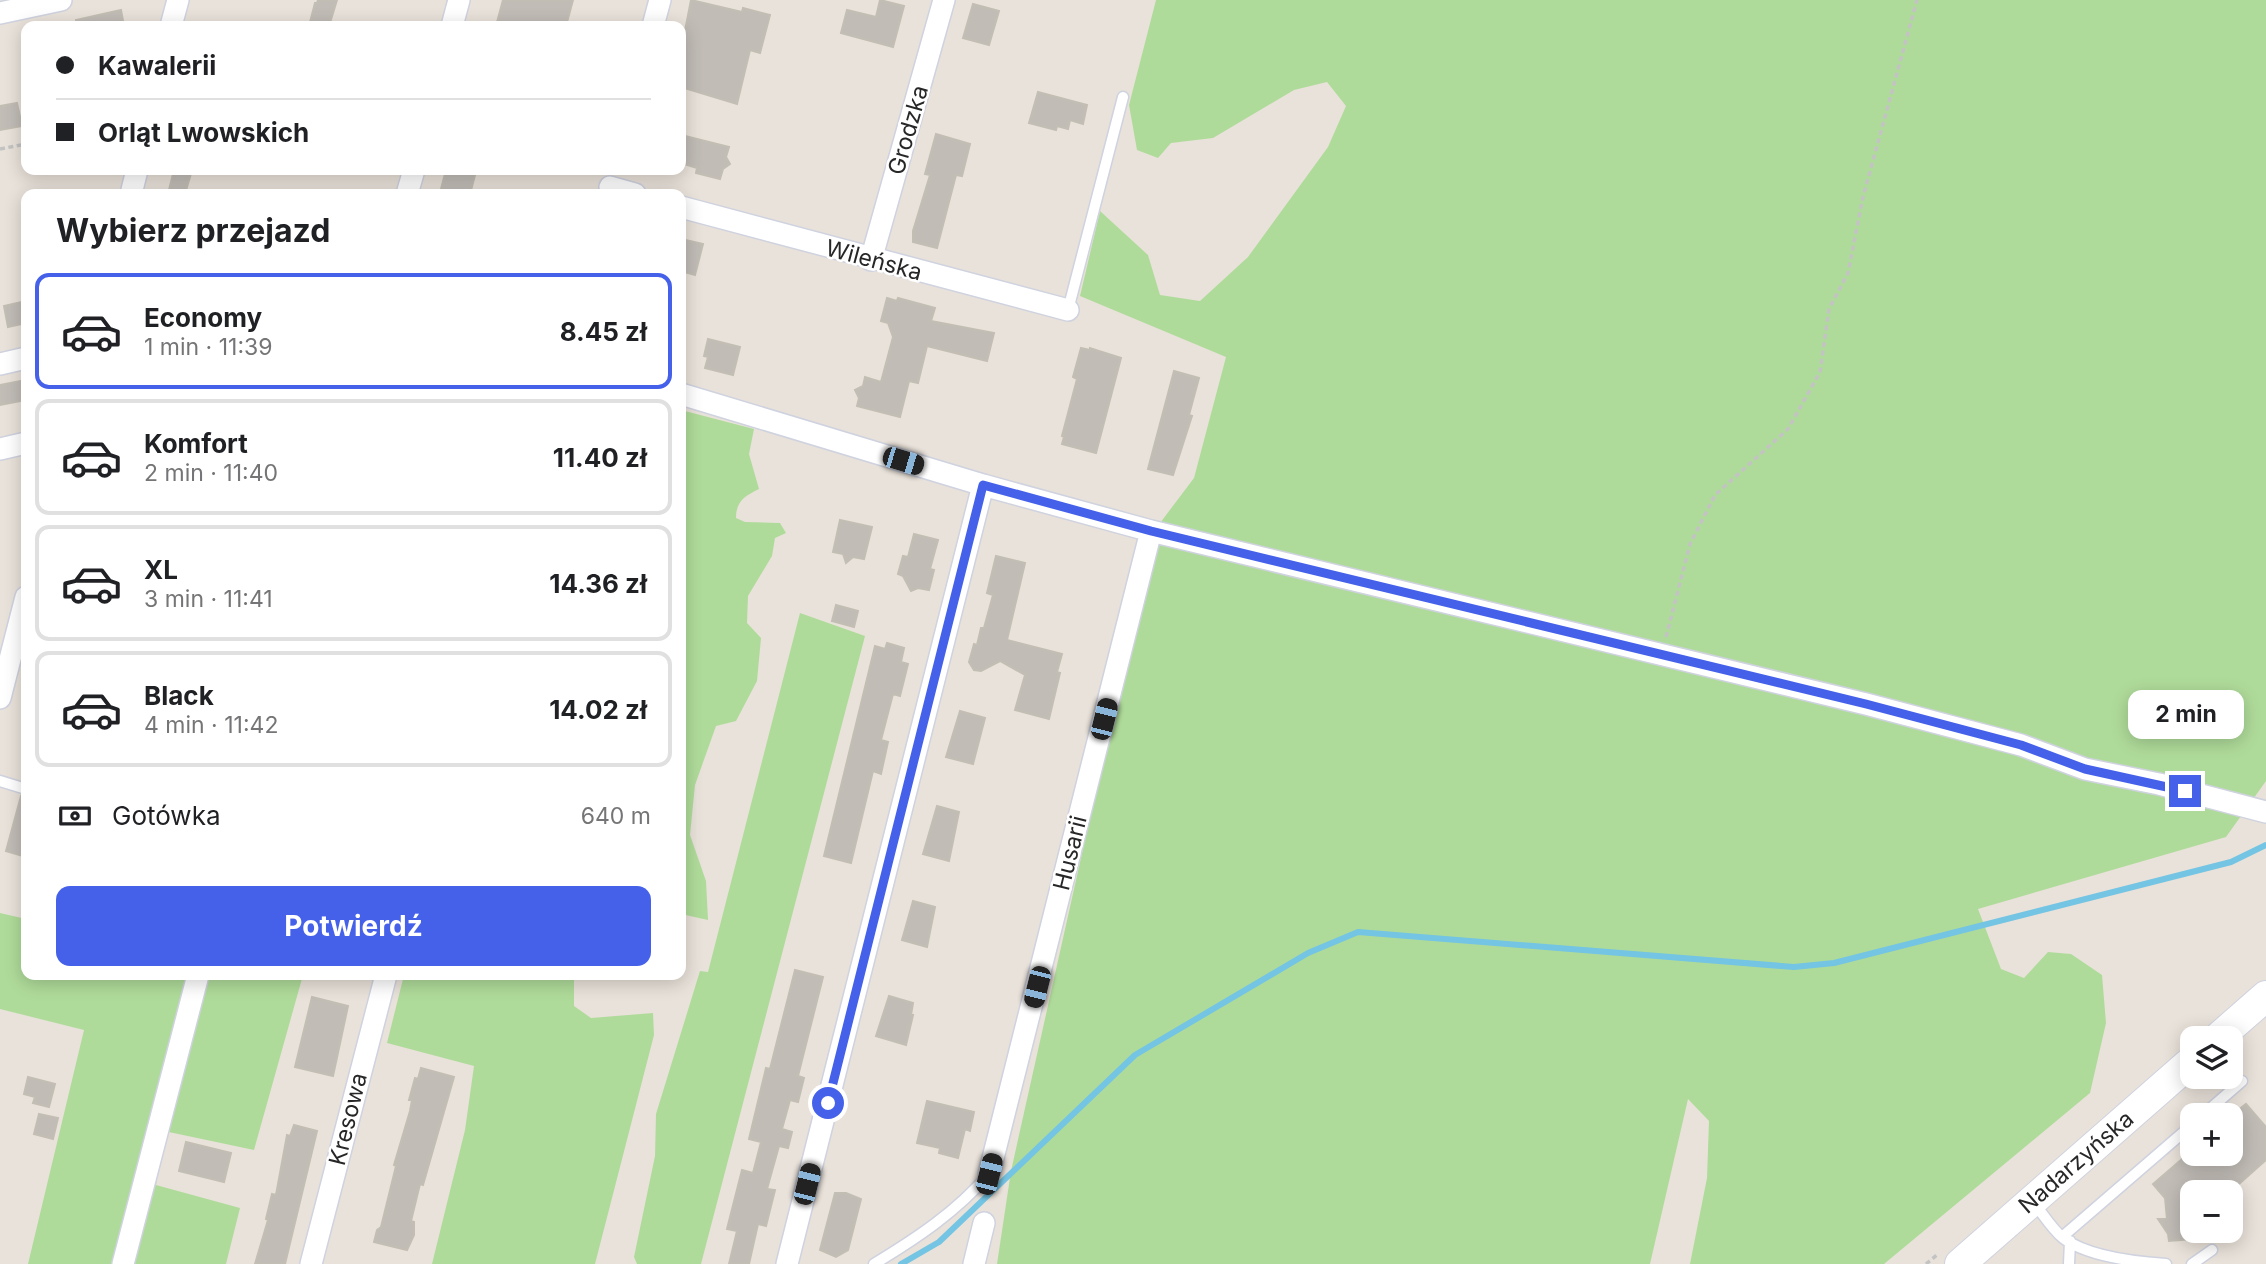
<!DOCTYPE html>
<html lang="pl">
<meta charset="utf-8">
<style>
body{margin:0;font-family:Inter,sans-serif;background:#f2f2f2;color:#202124;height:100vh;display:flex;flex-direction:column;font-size:26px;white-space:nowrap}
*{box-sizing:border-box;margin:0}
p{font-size:23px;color:#757577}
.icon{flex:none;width:38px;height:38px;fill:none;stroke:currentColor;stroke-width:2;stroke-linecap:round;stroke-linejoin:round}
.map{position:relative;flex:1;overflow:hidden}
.details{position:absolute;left:21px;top:189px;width:665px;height:791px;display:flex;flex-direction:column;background:#fff;border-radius:14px;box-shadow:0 4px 18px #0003}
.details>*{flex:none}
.banner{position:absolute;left:21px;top:21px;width:665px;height:154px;border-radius:14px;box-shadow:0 4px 18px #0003;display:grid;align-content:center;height:154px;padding:0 35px;background:#fff}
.buttons{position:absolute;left:2180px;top:1026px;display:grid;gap:14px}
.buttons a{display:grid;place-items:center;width:63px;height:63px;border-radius:14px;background:#fff;box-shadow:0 4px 18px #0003;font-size:35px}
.end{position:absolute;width:32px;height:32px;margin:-16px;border:9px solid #4561ea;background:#fff;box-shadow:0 0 0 4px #fff}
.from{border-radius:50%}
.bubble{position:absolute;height:49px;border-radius:14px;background:#fff;box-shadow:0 4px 18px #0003;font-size:23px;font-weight:700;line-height:49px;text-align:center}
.car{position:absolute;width:21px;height:42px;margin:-21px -10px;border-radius:9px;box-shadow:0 0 5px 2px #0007;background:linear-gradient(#222 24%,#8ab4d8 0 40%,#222 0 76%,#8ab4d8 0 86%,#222 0)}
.banner b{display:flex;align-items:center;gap:24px;height:66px;font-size:26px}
.banner b+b{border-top:2px solid #e0e0e0}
.banner i{width:18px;height:18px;background:#202124}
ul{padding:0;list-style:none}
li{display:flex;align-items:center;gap:21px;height:116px;margin:0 14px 10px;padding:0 21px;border:4px solid #e0e0e0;border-radius:14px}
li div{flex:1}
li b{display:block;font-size:26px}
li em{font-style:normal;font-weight:700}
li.current{border-color:#4561ea}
li>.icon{width:63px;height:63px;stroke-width:1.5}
h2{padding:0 35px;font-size:32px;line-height:84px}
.pay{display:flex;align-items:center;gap:18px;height:77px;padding:0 35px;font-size:26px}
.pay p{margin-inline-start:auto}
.button{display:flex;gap:14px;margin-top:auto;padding:14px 35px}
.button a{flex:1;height:80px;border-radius:14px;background:#4561ea;color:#fff;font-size:28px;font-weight:700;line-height:80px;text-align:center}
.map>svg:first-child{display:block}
</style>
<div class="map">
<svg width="2266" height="1264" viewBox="0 0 2266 1264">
<rect width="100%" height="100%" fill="#e9e2da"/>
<path fill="#afdb9a" d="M1156 0H2266V781L2226 837 1978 909 2001 969 2024 978 2048 952 2071 954 2102 975 2106 1023 2090 1093 1884 1264H1690L1707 1178 1709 1121 1688 1099 1650 1264H997L1011 1171 1154 531 1194 478 1226 357 1080 296 1100 211 1148 255 1160 295 1200 301 1248 257 1328 147 1346 106 1327 82 1294 90 1213 138 1171 143 1158 158 1137 150 1129 105Z
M681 410 754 429 749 454 759 489C745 496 736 501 736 518L745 522 780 523 786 533 775 538 772 556 748 596 747 623 761 638 757 681 736 721 716 726 695 785 690 835 706 881 708 920 681 914Z
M800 613 865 636 701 1264H637L634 1257 655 1156 656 1114 700 971 708 972Z
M0 913 26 919V975H303L254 1150 164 1131 156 1185 240 1208 226 1264H28L84 1030 0 1009Z
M404 975H574V1006L591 1018 653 1013 654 1035 595 1264H432L465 1130 474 1066 387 1043Z"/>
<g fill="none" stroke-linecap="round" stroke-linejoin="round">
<path stroke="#74c4e3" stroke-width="6" d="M901 1264 939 1242 1135 1055 1308 953 1358 932 1794 967 1834 963 2231 862 2266 845"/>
</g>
<path fill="#c1bcb6" stroke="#c3beb4" stroke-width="2" d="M318 0H337L329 26H309L315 3H317Z
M503 0H573L566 26H496Z
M691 0 742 12 743 8 770 15 760 53 750 50 737 104 681 87V51Z
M880 0 904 6 893 47 841 33 847 10 876 17Z
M973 4 999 11 989 45 963 38Z
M121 10 124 26H76V20Z
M1038 92 1087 105 1083 124 1070 120 1068 129 1057 126 1056 130 1029 123Z
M17 103 22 126 0 130V106Z
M936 134 970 144 962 176 956 175 937 248 913 242V231L930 175 925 174Z
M681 135 729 147 726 157 730 164 723 169 720 179 696 173 697 168 681 163Z
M174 170H192L185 194H168Z
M446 170 475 175 470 194 441 189Z
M681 239 703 244 695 275 681 271Z
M887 298 897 301 898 298 935 308 931 321 994 333 987 361 927 346 918 383 909 381 900 417 857 406 859 398 855 390 863 386 865 377 881 382 893 337 888 323 881 321Z
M26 301V323L8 327 4 306Z
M708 339 740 347 733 375 705 368 708 357 704 356Z
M1081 348 1090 350V348L1121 358 1096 453 1062 444 1064 437 1062 436 1077 379 1073 377Z
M1174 371 1199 378 1189 415 1192 416 1173 475 1148 469Z
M26 380V400L0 405V385Z
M840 520 872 527 864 559 853 557 846 563 843 554 833 552Z
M914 534 938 540 930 569 934 570 929 590 918 588 911 591 903 576 898 574 903 556 908 557Z
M996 556 1025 563 1007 640 1062 654 1057 672 1060 673 1049 719 1015 710 1025 675 1000 661 981 671 974 670 969 662 974 644 977 645 981 628H984L993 595 987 593Z
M836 605 858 611 854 627 832 621Z
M887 643 904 648 901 662 908 664 900 696 893 694 881 740 888 742 881 774 873 771 851 863 824 856 875 646 885 649Z
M960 711 985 718 973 764 946 757Z
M21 796 26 797V857L6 851Z
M937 806 959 812 949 861 923 854Z
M913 901 935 907 927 947 902 940Z
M795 970 823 977 798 1076 804 1078 798 1102 790 1100 782 1129 792 1132 788 1148 779 1146 767 1189 775 1190 766 1226 758 1224 749 1264H729L737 1231 727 1229 742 1170 753 1173 761 1142 749 1139 766 1068 770 1069Z
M889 996 913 1003 911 1015H913L906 1045 876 1036Z
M312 997 348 1006 333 1076 295 1067Z
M421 1068 454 1077 423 1185 420 1184 411 1221 414 1222V1235L407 1250 374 1242 377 1230 381 1227 396 1166 394 1165 410 1111 412 1100H409L415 1078 418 1079Z
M28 1077 55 1084 49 1107 33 1103 35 1097 24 1094Z
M927 1101 974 1112 970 1131 965 1129 958 1158 939 1153 940 1148 917 1143Z
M2246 1104 2266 1127V1160L2230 1192H2193V1239L2169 1241 2168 1234 2158 1219H2167L2165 1198 2153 1184 2189 1153H2231V1116Z
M39 1114 58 1118 53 1139 34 1134Z
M294 1125 317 1131 285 1264H255L268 1220 266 1219 272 1194 276 1195 287 1135 290 1136Z
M186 1142 231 1153 224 1182 179 1171Z
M835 1193H846L861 1199 848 1250 836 1257 820 1250Z"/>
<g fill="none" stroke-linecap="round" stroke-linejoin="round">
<defs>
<path id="lane" d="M1068 310 1123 97
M0 781 26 789
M2203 1115 2242 1081
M2034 1203C2043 1214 2052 1229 2063 1238 2087 1256 2136 1262 2166 1264
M2062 1237 2193 1124
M874 1264C917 1238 956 1212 989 1174
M2069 1264 2070 1241
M2192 1264 2212 1250"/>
<path id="street" d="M0 13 61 0
M171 26 178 0
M452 26 459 0
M653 26 660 0
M610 187 635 194
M131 194 137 170
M407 194 414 170
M681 207 1068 310
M871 260 944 0
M0 364 26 358
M681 394 983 485 1151 531 1866 704 2021 745 2085 769 2159 784 2266 812
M0 449 26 443
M0 698 26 597
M989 1174 1151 531
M123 1264 198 975
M311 1264 386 975
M787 1264 983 485
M974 1264 984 1223"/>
<path id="secondary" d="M2218 1038 2266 996
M1960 1264 2193 1060"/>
</defs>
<use href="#lane" stroke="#cfd2df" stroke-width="13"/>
<use href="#street" stroke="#cfd2df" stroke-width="24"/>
<use href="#secondary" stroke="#cfd2df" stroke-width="32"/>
<path stroke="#c3c3c3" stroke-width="3.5" stroke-dasharray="5 3.5" stroke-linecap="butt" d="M0 149 26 144
M1666 637 1690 544 1715 495 1788 429 1820 372 1829 309 1848 273 1863 197 1917 0
M1926 1264 1938 1254"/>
<use href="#lane" stroke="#fff" stroke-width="10"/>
<use href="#street" stroke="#fff" stroke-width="21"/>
<use href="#secondary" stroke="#fff" stroke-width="30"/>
</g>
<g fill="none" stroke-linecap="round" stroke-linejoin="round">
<path stroke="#4561ea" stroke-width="9" d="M828 1103 983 485 1151 531 1866 704 2021 745 2085 769 2185 791"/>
</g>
<g text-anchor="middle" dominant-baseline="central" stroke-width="5" stroke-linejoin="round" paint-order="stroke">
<g font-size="23" fill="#272727" stroke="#fff">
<text transform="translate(908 130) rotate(-74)">Grodzka</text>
<text transform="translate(874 260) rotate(15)">Wileńska</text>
<text transform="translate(1070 853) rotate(-76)">Husarii</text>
<text transform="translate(348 1119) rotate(-76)">Kresowa</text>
<text transform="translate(2076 1162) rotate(-41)">Nadarzyńska</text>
</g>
</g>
</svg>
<div class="buttons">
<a><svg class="icon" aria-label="layers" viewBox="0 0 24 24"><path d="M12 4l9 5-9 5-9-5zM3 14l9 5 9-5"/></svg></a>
<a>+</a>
<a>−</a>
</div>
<i class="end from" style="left:828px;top:1103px"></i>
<i class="end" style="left:2185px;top:791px"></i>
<div class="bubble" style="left:2128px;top:690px;width:116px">2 min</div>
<i class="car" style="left:903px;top:461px;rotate:107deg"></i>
<i class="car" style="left:1104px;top:719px;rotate:14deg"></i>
<i class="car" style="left:1037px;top:987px;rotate:194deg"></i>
<i class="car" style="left:989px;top:1174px;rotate:14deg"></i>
<i class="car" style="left:807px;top:1184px;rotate:14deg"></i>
<div class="banner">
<b><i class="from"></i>Kawalerii</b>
<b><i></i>Orląt Lwowskich</b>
</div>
<section class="details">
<h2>Wybierz przejazd</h2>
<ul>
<li class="current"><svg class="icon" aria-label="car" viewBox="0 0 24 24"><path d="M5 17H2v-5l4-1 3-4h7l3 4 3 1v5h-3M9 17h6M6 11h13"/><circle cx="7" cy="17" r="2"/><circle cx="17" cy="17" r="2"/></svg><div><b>Economy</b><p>1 min · 11:39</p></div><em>8.45 zł</em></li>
<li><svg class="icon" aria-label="car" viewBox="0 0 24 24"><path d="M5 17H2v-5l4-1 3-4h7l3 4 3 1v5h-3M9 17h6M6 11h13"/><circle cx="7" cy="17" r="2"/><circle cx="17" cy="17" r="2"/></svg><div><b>Komfort</b><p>2 min · 11:40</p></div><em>11.40 zł</em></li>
<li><svg class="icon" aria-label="car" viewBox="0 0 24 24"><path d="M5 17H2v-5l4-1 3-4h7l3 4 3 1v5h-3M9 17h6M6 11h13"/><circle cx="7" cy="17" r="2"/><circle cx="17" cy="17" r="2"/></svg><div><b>XL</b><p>3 min · 11:41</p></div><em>14.36 zł</em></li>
<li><svg class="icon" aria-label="car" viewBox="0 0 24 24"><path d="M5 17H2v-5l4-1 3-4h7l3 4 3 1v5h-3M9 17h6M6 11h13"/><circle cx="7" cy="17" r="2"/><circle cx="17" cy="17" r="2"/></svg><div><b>Black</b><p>4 min · 11:42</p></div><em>14.02 zł</em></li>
</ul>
<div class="pay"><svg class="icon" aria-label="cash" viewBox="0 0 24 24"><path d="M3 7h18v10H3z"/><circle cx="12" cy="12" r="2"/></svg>Gotówka<p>640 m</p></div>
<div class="button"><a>Potwierdź</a></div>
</section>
</div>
